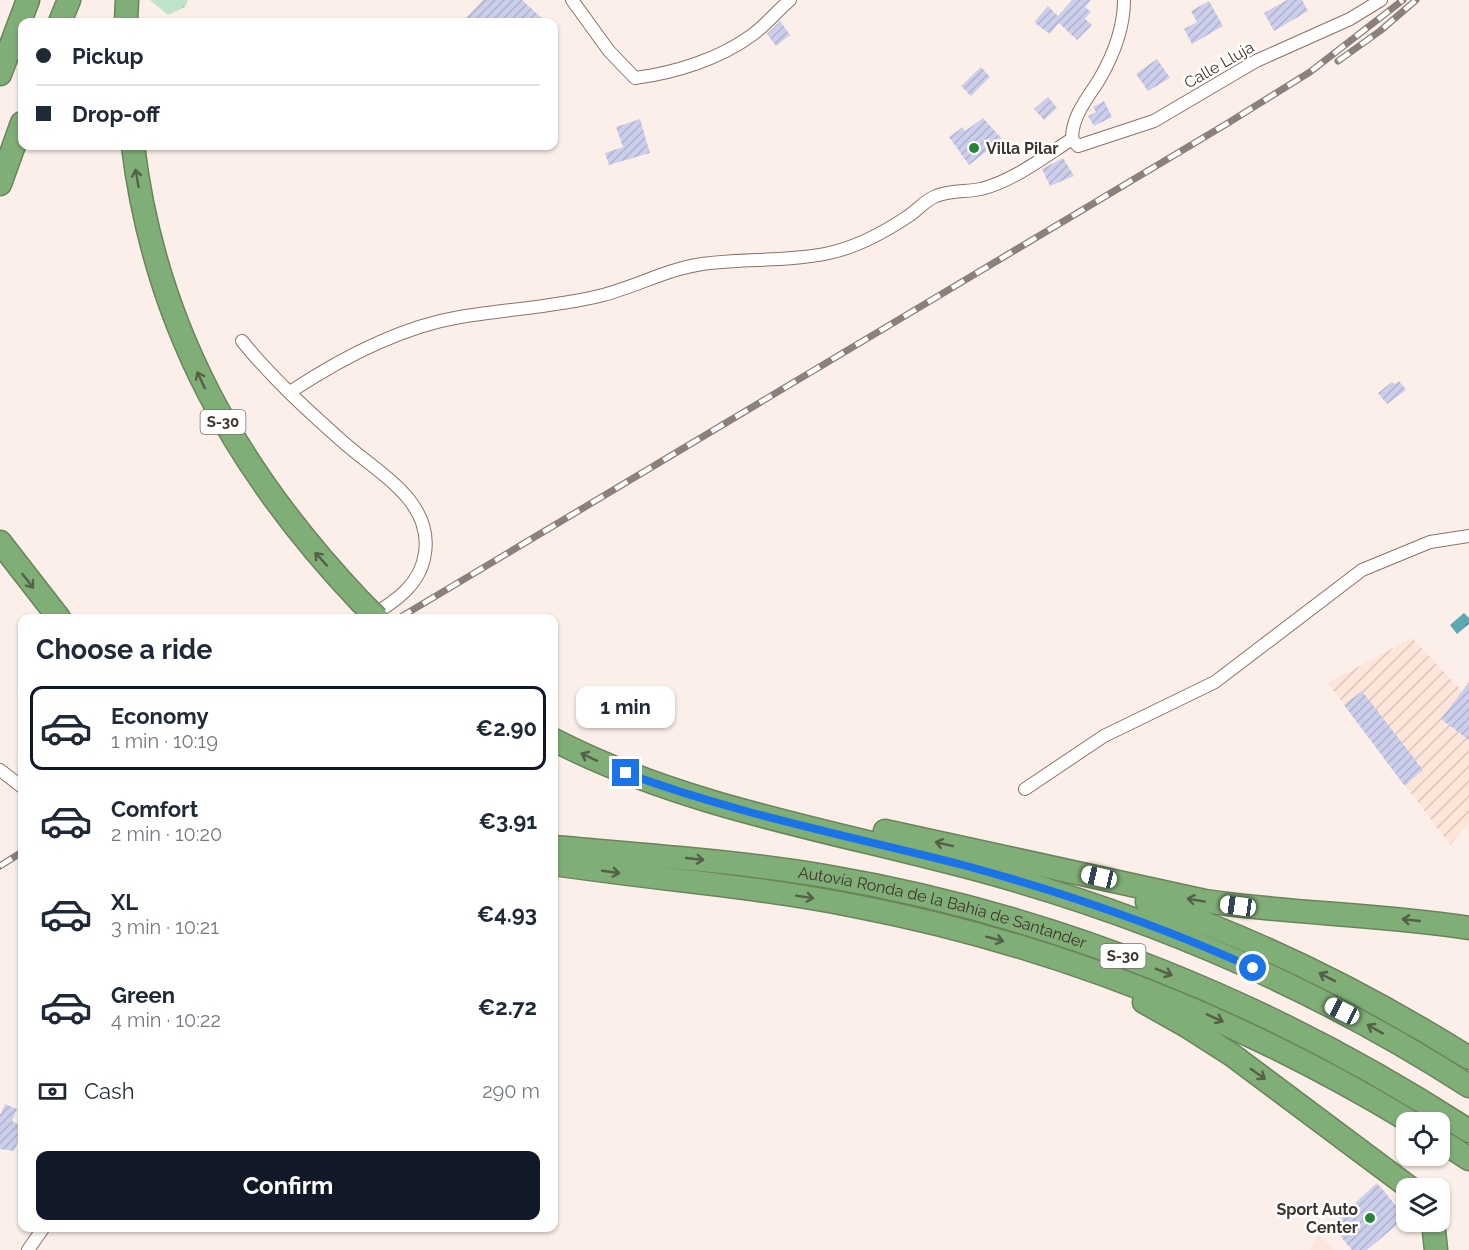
<!DOCTYPE html>
<meta charset="utf-8">
<style>
body{margin:0;font-family:Raleway,sans-serif;background:#f2f2f3;color:#1f2937;height:100vh;display:flex;flex-direction:column;font-size:22px;white-space:nowrap}
*{box-sizing:border-box;margin:0}
p{font-size:20px;color:#747a83}
.icon{flex:none;width:33px;height:33px;fill:none;stroke:currentColor;stroke-width:2;stroke-linecap:round;stroke-linejoin:round}
.map{position:relative;flex:1;overflow:hidden}
.details{position:absolute;left:18px;top:614px;width:540px;height:618px;display:flex;flex-direction:column;background:#fff;border-radius:12px;box-shadow:0 2px 4px #0004}
.details>*{flex:none}
.top-card{position:absolute;left:18px;top:18px;width:540px;height:132px;border-radius:12px;box-shadow:0 2px 4px #0004;display:grid;align-content:center;height:132px;padding:0 18px;background:#fff}
.buttons{position:absolute;left:1396px;top:1112px;display:grid;gap:12px}
.buttons a{display:grid;place-items:center;width:54px;height:54px;border-radius:12px;background:#fff;box-shadow:0 2px 4px #0004;font-size:30px}
.end{position:absolute;width:27px;height:27px;margin:-14px;border:8px solid #1a73e8;background:#fff;box-shadow:0 0 0 3px #fff}
.from{border-radius:50%}
.bubble{position:absolute;height:42px;border-radius:12px;background:#fff;box-shadow:0 2px 4px #0004;font-size:20px;font-weight:700;line-height:42px;text-align:center}
.car{position:absolute;width:18px;height:36px;margin:-18px -9px;border-radius:8px;box-shadow:0 0 4px 2px #0007;background:linear-gradient(#fff 24%,#345 0 40%,#fff 0 76%,#345 0 86%,#fff 0)}
.top-card b{display:flex;align-items:center;gap:21px;height:57px;font-size:22px}
.top-card b+b{border-top:2px solid #e0e1e3}
.top-card i{width:15px;height:15px;background:#1f2937}
ul{padding:0;list-style:none}
li{display:flex;align-items:center;gap:18px;height:84px;margin:0 12px 9px;padding:0 6px;border:3px solid transparent;border-radius:12px}
li div{flex:1}
li b{display:block;font-size:22px}
li em{font-style:normal;font-weight:700}
li.current{border-color:#111827}
li>.icon{width:54px;height:54px;stroke-width:1.5}
h2{padding:0 18px;font-size:27px;line-height:72px}
.pay{display:flex;align-items:center;gap:15px;height:66px;padding:0 18px;font-size:22px}
.pay p{margin-inline-start:auto}
.primary-button{display:flex;gap:12px;margin-top:auto;padding:12px 18px}
.primary-button a{flex:1;height:69px;border-radius:12px;background:#111827;color:#fff;font-size:24px;font-weight:700;line-height:69px;text-align:center}
.map>svg:first-child{display:block}
</style>
<div class="map">
<svg width="1469" height="1250" viewBox="0 0 1469 1250">
<defs>
<pattern id="industrial-furrows" width="10" height="10" patternUnits="userSpaceOnUse" patternTransform="scale(1.5)"><rect width="10" height="10" fill="#fde5da"/><path d="M-1 1l2-2M0 10L10 0M9 11l2-2" fill="none" stroke="#dac5bb"/></pattern>
<pattern id="grass-tufts" width="24" height="20" patternUnits="userSpaceOnUse" patternTransform="scale(1.5)"><rect width="24" height="20" fill="#bee5c9"/><path d="M3 7l-1-3M5 7V3M7 7l1-3M15 17l-1-3M17 17v-4M19 17l1-3" fill="none" stroke="#a4c5ad"/></pattern>
<pattern id="water-ripples" width="26" height="14" patternUnits="userSpaceOnUse" patternTransform="scale(1.5)"><rect width="26" height="14" fill="#5ba7b2"/><path d="M2 4q2-2 4 0t4 0M15 11q2-2 4 0t4 0" fill="none" stroke="#4d8991"/></pattern>
<pattern id="building-hatch" width="6" height="6" patternUnits="userSpaceOnUse" patternTransform="scale(1.5)"><rect width="6" height="6" fill="#cccfec"/><path d="M-1 1l2-2M0 6l6-6M5 7l2-2" fill="none" stroke="#b0b2cb"/></pattern>
</defs>
<rect width="100%" height="100%" fill="#fcefe9"/>
<path fill="#fde5da" d="M1318 1234 1333 1250H1310Z"/>
<path fill="url(#industrial-furrows)" d="M1412 638 1462 691 1469 726V823L1450 845 1328 683Z"/>
<path fill="url(#grass-tufts)" d="M150 0H188L185 7 168 15Z"/>
<path fill="url(#water-ripples)" d="M1464 613 1469 618V624L1457 634 1450 625Z"/>
<path fill="url(#building-hatch)" d="M483 0H522L546 22H462Z
M1072 0H1091L1085 7 1091 12 1085 19 1092 25 1077 40 1059 23 1050 34 1036 24 1035 21 1048 6 1058 16Z
M1287 0H1302L1308 11 1274 31 1264 13Z
M1209 1 1223 26 1192 44 1184 29 1197 22 1191 11Z
M780 21 790 35 776 46 767 34Z
M1157 59 1170 78 1148 91 1136 74Z
M981 67 990 77 971 96 961 86Z
M1048 97 1057 108 1044 120 1034 109Z
M1104 101 1112 117 1094 126 1088 116 1096 112 1093 107Z
M983 118 1002 139 969 165 949 137 963 127 965 131Z
M640 119 650 153 609 165 605 153 623 147 616 127Z
M1063 158 1074 176 1050 186 1042 169Z
M1399 381 1406 390 1387 404 1378 393 1392 382 1395 384Z
M1469 682V740L1441 719Z
M1362 691 1423 770 1404 785 1344 705Z
M5 1104 17 1109 12 1121 22 1126V1143L18 1142 14 1151 0 1149V1115Z
M1377 1183 1402 1213 1399 1223 1367 1250H1352L1331 1225Z"/>
<g fill="none" stroke-linecap="round" stroke-linejoin="round">
<defs>
<path id="minor" d="M572 0 609 51 635 78C674 73 720 59 752 35 766 25 777 11 790 0
M1124 0C1124 28 1113 56 1099 80 1087 99 1072 116 1072 139L1078 146 1154 121 1256 61 1350 19 1381 0
M242 341C271 377 307 410 342 441 376 472 433 500 425 553 421 584 396 601 371 616
M290 392C340 359 400 327 460 317 507 309 557 307 603 295 637 286 668 269 702 264 745 258 787 262 829 253 857 247 883 233 907 217 917 211 925 200 936 196 951 190 966 192 981 189 1013 181 1044 157 1072 139
M0 770 22 787
M1025 789 1104 736 1215 682 1362 570 1430 542 1469 536
M28 1250 44 1227"/>
<g id="motorway">
<path d="M60 22 69 0"/>
<path d="M126 22 127 0"/>
<path d="M0 74 28 0"/>
<path d="M133 146C155 326 236 470 360 601"/>
<path d="M0 184 22 123"/>
<path d="M0 542 59 618"/>
<path d="M554 740C692 811 848 833 997 875 1164 922 1323 992 1469 1086"/>
<path d="M885 831 1205 901C1293 914 1381 914 1469 928"/>
<path id="s1" d="M554 847C644 855 735 861 825 876 1055 915 1274 1004 1469 1131"/>
<path d="M554 864C654 879 756 886 855 906 1052 944 1239 1018 1411 1122"/>
<path d="M1147 902C1261 941 1367 994 1469 1058"/>
<path d="M1144 1002 1185 1025 1232 1055 1410 1188"/>
<path d="M1440 1140 1469 1159"/>
<path d="M1433 1221 1436 1250"/>
</g>
</defs>
<use href="#minor" stroke="#8d7264" stroke-width="14"/>
<use href="#motorway" stroke="#6a835d" stroke-width="25"/>
<use href="#minor" stroke="#fff" stroke-width="12"/>
<use href="#motorway" stroke="#80ae77" stroke-width="22"/>
<defs>
<path id="rail" d="M1338 61 1380 31 1416 0
M399 618 1228 123 1310 72 1403 0
M0 866 22 852"/>
</defs>
<use href="#rail" stroke="#8c807a" stroke-width="7"/>
<use href="#rail" stroke="#fff" stroke-width="4.5" stroke-dasharray="14" stroke-linecap="butt"/>
<defs>
<path id="motorway-bridge" d="M360 601 377 618"/>
</defs>
<use href="#motorway-bridge" stroke="#6a835d" stroke-width="25" stroke-linecap="butt"/>
<use href="#motorway-bridge" stroke="#80ae77" stroke-width="22"/>
</g>
<defs><path id="oneway-shaft" d="M-6 0H5M1.5-3L5.5 0L1.5 3" fill="none" stroke-width="1.6" stroke-linecap="round" stroke-linejoin="round" transform="scale(1.5)"/></defs>
<g stroke="#565f48">
<use href="#oneway-shaft" transform="translate(137 178) rotate(-100)"/>
<use href="#oneway-shaft" transform="translate(201 380) rotate(-115)"/>
<use href="#oneway-shaft" transform="translate(321 559) rotate(-132)"/>
<use href="#oneway-shaft" transform="translate(28 581) rotate(52)"/>
<use href="#oneway-shaft" transform="translate(589 757) rotate(-155)"/>
<use href="#oneway-shaft" transform="translate(944 844) rotate(-167)"/>
<use href="#oneway-shaft" transform="translate(695 859) rotate(6)"/>
<use href="#oneway-shaft" transform="translate(611 872) rotate(8)"/>
<use href="#oneway-shaft" transform="translate(805 897) rotate(9)"/>
<use href="#oneway-shaft" transform="translate(1196 900) rotate(-170)"/>
<use href="#oneway-shaft" transform="translate(1411 920) rotate(-174)"/>
<use href="#oneway-shaft" transform="translate(995 939) rotate(15)"/>
<use href="#oneway-shaft" transform="translate(1164 972) rotate(22)"/>
<use href="#oneway-shaft" transform="translate(1327 977) rotate(-153)"/>
<use href="#oneway-shaft" transform="translate(1215 1018) rotate(24)"/>
<use href="#oneway-shaft" transform="translate(1375 1029) rotate(-151)"/>
<use href="#oneway-shaft" transform="translate(1258 1074) rotate(35)"/>
</g>
<g fill="none" stroke-linecap="round" stroke-linejoin="round">
<path stroke="#1a73e8" stroke-width="8" d="M626 773C736 814 850 836 963 865 1062 892 1159 925 1253 968"/>
</g>
<g fill="#25863a" stroke="#fff" stroke-width="2">
<circle cx="974" cy="148" r="6"/>
<circle cx="1370" cy="1218" r="6"/>
</g>
<g text-anchor="middle" dominant-baseline="central" stroke-width="5" stroke-linejoin="round" paint-order="stroke">
<g fill="#fff" stroke="#79716d" stroke-width="1.5">
<rect x="200.5" y="410" width="45" height="24" rx="4.5"/>
<rect x="1100.5" y="944" width="45" height="24" rx="4.5"/>
</g>
<g font-size="15" font-weight="bold" fill="#40342e">
<text x="223" y="422">S-30</text>
<text x="1123" y="956">S-30</text>
</g>
<g font-size="16" fill="#40342e" stroke="#fff">
<text transform="translate(1219 65) rotate(-30)">Calle Lluja</text>
<text stroke="none"><textPath href="#s1" startOffset="394">Autovía Ronda de la Bahía de Santander</textPath></text>
</g>
<g font-size="16" font-weight="bold" fill="#40342e" stroke="#fff" text-anchor="start">
<text x="986" y="148">Villa Pilar</text>
<text x="1358" y="1209" text-anchor="end">Sport Auto<tspan x="1358" dy="18">Center</tspan></text>
</g>
</g>
</svg>
<div class="buttons">
<a><svg class="icon" aria-label="locate" viewBox="0 0 24 24"><circle cx="12" cy="12" r="6"/><path d="M12 2v4M12 18v4M2 12h4M18 12h4"/></svg></a>
<a><svg class="icon" aria-label="layers" viewBox="0 0 24 24"><path d="M12 4l9 5-9 5-9-5zM3 14l9 5 9-5"/></svg></a>
</div>
<i class="end from" style="left:1253px;top:968px"></i>
<i class="end" style="left:626px;top:773px"></i>
<div class="bubble" style="left:576px;top:686px;width:99px">1 min</div>
<i class="car" style="left:1099px;top:877px;rotate:283deg"></i>
<i class="car" style="left:1238px;top:906px;rotate:278deg"></i>
<i class="car" style="left:1342px;top:1011px;rotate:297deg"></i>
<div class="top-card">
<b><i class="from"></i>Pickup</b>
<b><i></i>Drop-off</b>
</div>
<section class="details">
<h2>Choose a ride</h2>
<ul>
<li class="current"><svg class="icon" aria-label="car" viewBox="0 0 24 24"><path d="M5 17H2v-5l4-1 3-4h7l3 4 3 1v5h-3M9 17h6M6 11h13"/><circle cx="7" cy="17" r="2"/><circle cx="17" cy="17" r="2"/></svg><div><b>Economy</b><p>1 min · 10:19</p></div><em>€2.90</em></li>
<li><svg class="icon" aria-label="car" viewBox="0 0 24 24"><path d="M5 17H2v-5l4-1 3-4h7l3 4 3 1v5h-3M9 17h6M6 11h13"/><circle cx="7" cy="17" r="2"/><circle cx="17" cy="17" r="2"/></svg><div><b>Comfort</b><p>2 min · 10:20</p></div><em>€3.91</em></li>
<li><svg class="icon" aria-label="car" viewBox="0 0 24 24"><path d="M5 17H2v-5l4-1 3-4h7l3 4 3 1v5h-3M9 17h6M6 11h13"/><circle cx="7" cy="17" r="2"/><circle cx="17" cy="17" r="2"/></svg><div><b>XL</b><p>3 min · 10:21</p></div><em>€4.93</em></li>
<li><svg class="icon" aria-label="car" viewBox="0 0 24 24"><path d="M5 17H2v-5l4-1 3-4h7l3 4 3 1v5h-3M9 17h6M6 11h13"/><circle cx="7" cy="17" r="2"/><circle cx="17" cy="17" r="2"/></svg><div><b>Green</b><p>4 min · 10:22</p></div><em>€2.72</em></li>
</ul>
<div class="pay"><svg class="icon" aria-label="cash" viewBox="0 0 24 24"><path d="M3 7h18v10H3z"/><circle cx="12" cy="12" r="2"/></svg>Cash<p>290 m</p></div>
<div class="primary-button"><a>Confirm</a></div>
</section>
</div>
